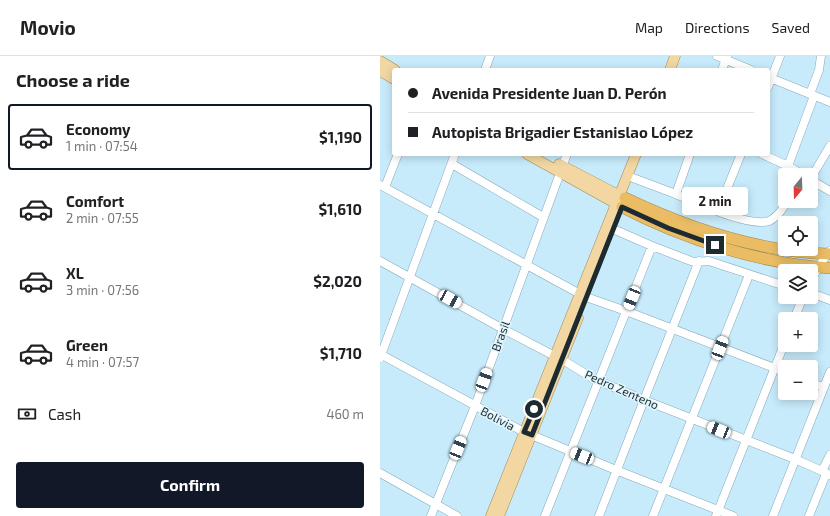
<!DOCTYPE html>
<meta charset="utf-8">
<style>
body{margin:0;font-family:"Exo 2",sans-serif;background:#f2f2f2;color:#202124;height:100vh;display:flex;flex-direction:column;font-size:15px;white-space:nowrap}
*{box-sizing:border-box;margin:0}
p{font-size:13px;color:#757577}
.icon{flex:none;width:22px;height:22px;fill:none;stroke:currentColor;stroke-width:2;stroke-linecap:round;stroke-linejoin:round}
.map{position:relative;flex:1;overflow:hidden}
.details{display:flex;flex-direction:column;background:#fff;width:380px}
.details>*{flex:none}
.guide{position:absolute;left:12px;top:12px;width:378px;height:88px;border-radius:4px;box-shadow:0 2px 10px #0003;display:grid;align-content:center;height:88px;padding:0 16px;background:#fff}
.needle{width:26px;rotate:199deg}
.controls{position:absolute;left:398px;top:112px;display:grid;gap:8px}
.controls a{display:grid;place-items:center;width:40px;height:40px;border-radius:4px;background:#fff;box-shadow:0 2px 10px #0003;font-size:20px}
.end{position:absolute;width:18px;height:18px;margin:-9px;border:5px solid #1d2b31;background:#fff;box-shadow:0 0 0 2px #fff}
.from{border-radius:50%}
.bubble{position:absolute;height:28px;border-radius:4px;background:#fff;box-shadow:0 2px 10px #0003;font-size:13px;font-weight:700;line-height:28px;text-align:center}
.car{position:absolute;width:12px;height:24px;margin:-12px -6px;border-radius:5px;box-shadow:0 0 3px 1px #0007;background:linear-gradient(#fff 24%,#345 0 40%,#fff 0 76%,#345 0 86%,#fff 0)}
.guide b{display:flex;align-items:center;gap:14px;height:38px;font-size:15px}
.guide b+b{border-top:1px solid #e0e0e0}
.guide i{width:10px;height:10px;background:#202124}
ul{padding:0;list-style:none}
li{display:flex;align-items:center;gap:12px;height:66px;margin:0 8px 6px;padding:0 8px;border:2px solid transparent;border-radius:4px}
li div{flex:1}
li b{display:block;font-size:15px}
li em{font-style:normal;font-weight:700}
li.on{border-color:#111827}
li>.icon{width:36px;height:36px;stroke-width:1.5}
h2{padding:0 16px;font-size:18px;line-height:48px}
.pay{display:flex;align-items:center;gap:10px;height:44px;padding:0 16px;font-size:15px}
.pay p{margin-inline-start:auto}
.action{display:flex;gap:8px;margin-top:auto;padding:8px 16px}
.action a{flex:1;height:46px;border-radius:4px;background:#111827;color:#fff;font-size:16px;font-weight:700;line-height:46px;text-align:center}
header{display:flex;align-items:center;gap:24px;box-sizing:border-box;height:56px;padding:0 20px;background:#fff;border-bottom:1px solid #e0e0e0}
header strong{font-size:19px}
nav{display:flex;gap:22px;margin-inline-start:auto;font-size:14px}
main{display:flex;flex:1;min-height:0}
.map>svg:first-child{display:block}
</style>
<header>
<strong>Movio</strong>
<nav><a>Map</a><a>Directions</a><a>Saved</a></nav>
</header>
<main>
<section class="details">
<h2>Choose a ride</h2>
<ul>
<li class="on"><svg class="icon" aria-label="car" viewBox="0 0 24 24"><path d="M5 17H2v-5l4-1 3-4h7l3 4 3 1v5h-3M9 17h6M6 11h13"/><circle cx="7" cy="17" r="2"/><circle cx="17" cy="17" r="2"/></svg><div><b>Economy</b><p>1 min · 07:54</p></div><em>$1,190</em></li>
<li><svg class="icon" aria-label="car" viewBox="0 0 24 24"><path d="M5 17H2v-5l4-1 3-4h7l3 4 3 1v5h-3M9 17h6M6 11h13"/><circle cx="7" cy="17" r="2"/><circle cx="17" cy="17" r="2"/></svg><div><b>Comfort</b><p>2 min · 07:55</p></div><em>$1,610</em></li>
<li><svg class="icon" aria-label="car" viewBox="0 0 24 24"><path d="M5 17H2v-5l4-1 3-4h7l3 4 3 1v5h-3M9 17h6M6 11h13"/><circle cx="7" cy="17" r="2"/><circle cx="17" cy="17" r="2"/></svg><div><b>XL</b><p>3 min · 07:56</p></div><em>$2,020</em></li>
<li><svg class="icon" aria-label="car" viewBox="0 0 24 24"><path d="M5 17H2v-5l4-1 3-4h7l3 4 3 1v5h-3M9 17h6M6 11h13"/><circle cx="7" cy="17" r="2"/><circle cx="17" cy="17" r="2"/></svg><div><b>Green</b><p>4 min · 07:57</p></div><em>$1,710</em></li>
</ul>
<div class="pay"><svg class="icon" aria-label="cash" viewBox="0 0 24 24"><path d="M3 7h18v10H3z"/><circle cx="12" cy="12" r="2"/></svg>Cash<p>460 m</p></div>
<div class="action"><a>Confirm</a></div>
</section>
<div class="map">
<svg width="450" height="460" viewBox="0 0 450 460">
<rect width="100%" height="100%" fill="#c7ebfb"/>
<g fill="none" stroke-linecap="round" stroke-linejoin="round">
<defs>
<path id="minor" d="M337 0 371 14
M105 14 110 0
M342 14 347 0
M388 21 450 46
M388 31 400 0
M430 38 439 14 441 0
M382 98 408 110 423 119
M72 108 163 161
M408 110 434 40
M253 122C266 127 280 132 293 137 313 145 369 172 389 165 396 162 404 152 407 145
M431 122 450 90
M431 124 450 135
M0 129 200 238
M5 131 18 98
M296 138 310 98
M338 155 361 98
M233 173 272 190 311 205 314 206 329 205 405 230
M0 205 123 273 186 306 214 323 264 344 415 403 442 415 450 419
M431 224 443 204 450 195
M431 237 450 244
M206 241 246 255 405 316
M414 263 423 241
M0 298 144 376 236 414 353 460
M0 302 75 98
M431 327 444 331
M442 415 450 399
M0 417 77 460
M51 460 95 350 187 98
M165 460 272 190
M219 460 264 344 319 205
M273 460 369 219
M336 460 405 286
M393 460 450 316
M429 460 446 418"/>
<path id="major" d="M0 5 15 14
M290 14 295 0
M0 15 14 23
M147 98 242 151
M179 108 244 142
M111 460 256 98
M119 460 198 262"/>
<path id="highway" d="M245 142C308 172 380 196 450 198
M242 151C303 183 381 208 450 212"/>
</defs>
<use href="#minor" stroke="#87aab9" stroke-width="9"/>
<use href="#major" stroke="#a28a53" stroke-width="11"/>
<use href="#highway" stroke="#a28a53" stroke-width="12"/>
<use href="#minor" stroke="#fff" stroke-width="8"/>
<use href="#major" stroke="#f2d7a3" stroke-width="10"/>
<use href="#highway" stroke="#eabd65" stroke-width="11"/>
</g>
<g fill="none" stroke-linecap="round" stroke-linejoin="round">
<path stroke="#1d2b31" stroke-width="5" d="M154 353 144 376 152 379 242 151 288 172 335 189"/>
</g>
<g text-anchor="middle" dominant-baseline="central" stroke-width="3" stroke-linejoin="round" paint-order="stroke">
<g font-size="12" fill="#1d2b31" stroke="#e0f6ff">
<text transform="translate(120 280) rotate(-70)">Brasil</text>
<text transform="translate(242 333) rotate(24)">Pedro Zenteno</text>
<text transform="translate(118 362) rotate(28)">Bolivia</text>
</g>
</g>
</svg>
<div class="controls">
<a><svg class="needle" viewBox="-14 -14 28 28"><path d="M0-13l5 13h-10z" fill="#e53935"/><path d="M0 13l5-13h-10z" fill="#757577"/></svg></a>
<a><svg class="icon" aria-label="locate" viewBox="0 0 24 24"><circle cx="12" cy="12" r="6"/><path d="M12 2v4M12 18v4M2 12h4M18 12h4"/></svg></a>
<a><svg class="icon" aria-label="layers" viewBox="0 0 24 24"><path d="M12 4l9 5-9 5-9-5zM3 14l9 5 9-5"/></svg></a>
<a>+</a>
<a>−</a>
</div>
<i class="end from" style="left:154px;top:353px"></i>
<i class="end" style="left:335px;top:189px"></i>
<div class="bubble" style="left:302px;top:131px;width:66px">2 min</div>
<i class="car" style="left:252px;top:242px;rotate:202deg"></i>
<i class="car" style="left:70px;top:243px;rotate:119deg"></i>
<i class="car" style="left:340px;top:292px;rotate:21deg"></i>
<i class="car" style="left:104px;top:324px;rotate:20deg"></i>
<i class="car" style="left:339px;top:374px;rotate:292deg"></i>
<i class="car" style="left:78px;top:392px;rotate:22deg"></i>
<i class="car" style="left:202px;top:400px;rotate:292deg"></i>
<div class="guide">
<b><i class="from"></i>Avenida Presidente Juan D. Perón</b>
<b><i></i>Autopista Brigadier Estanislao López</b>
</div>
</div>
</main>
